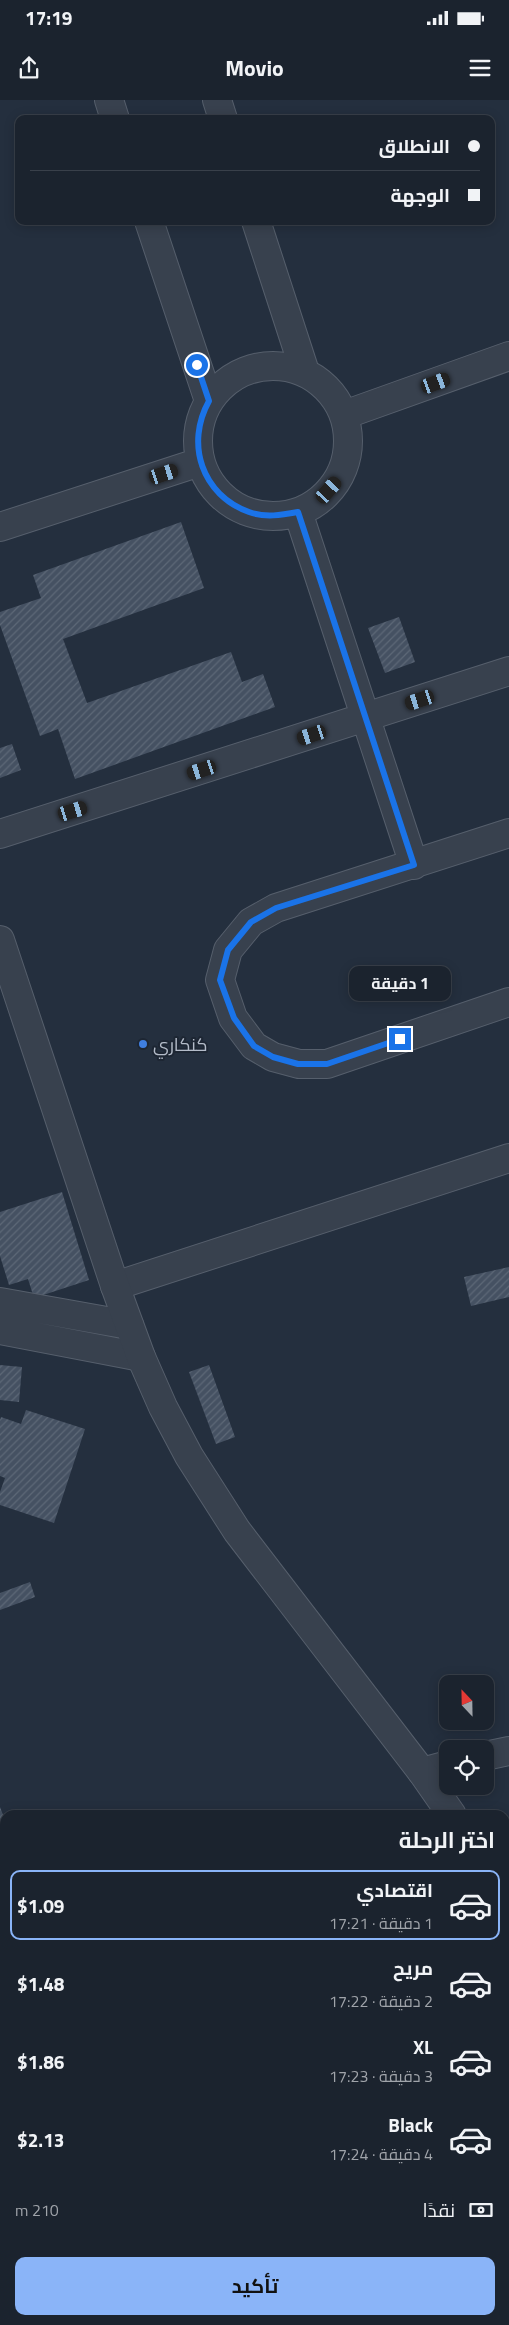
<!DOCTYPE html>
<html lang="ar">
<meta charset="utf-8">
<style>
body{margin:0;font-family:"Titillium Web",Cairo,sans-serif;background:#282f3a;color:#f1f3f6;direction:rtl;height:100vh;display:flex;flex-direction:column;font-size:19px;white-space:nowrap}
*{box-sizing:border-box;margin:0}
p{font-size:16px;color:#a0a4aa}
.icon{flex:none;width:28px;height:28px;fill:none;stroke:currentColor;stroke-width:2;stroke-linecap:round;stroke-linejoin:round}
.map{position:relative;flex:1;overflow:hidden;direction:ltr}
.panel{position:absolute;left:0px;top:1710px;width:510px;height:515px;display:flex;flex-direction:column;background:#1b232e;border-radius:15px 15px 0 0;box-shadow:0 2px 12px #0003,0 0 0 1px #39404a;direction:rtl}
.panel>*{flex:none}
.hud{position:absolute;left:15px;top:15px;width:480px;height:110px;border-radius:10px;box-shadow:0 2px 12px #0003,0 0 0 1px #39404a;direction:rtl;display:grid;align-content:center;height:110px;padding:0 15px;background:#1b232e}
.needle{width:32px;rotate:338deg}
.fabs{position:absolute;left:439px;top:1575px;display:grid;gap:10px}
.fabs a{display:grid;place-items:center;width:55px;height:55px;border-radius:10px;background:#1b232e;box-shadow:0 2px 12px #0003,0 0 0 1px #39404a;font-size:25px}
.end{position:absolute;width:22px;height:22px;margin:-11px;border:6px solid #1a73e8;background:#fff;box-shadow:0 0 0 2px #fff}
.from{border-radius:50%}
.bubble{position:absolute;height:35px;border-radius:10px;background:#1b232e;box-shadow:0 2px 12px #0003,0 0 0 1px #39404a;font-size:16px;font-weight:700;line-height:35px;text-align:center;direction:rtl}
.car{position:absolute;width:15px;height:30px;margin:-15px -8px;border-radius:6px;box-shadow:0 0 4px 1px #0007;background:linear-gradient(#222 24%,#8ab4d8 0 40%,#222 0 76%,#8ab4d8 0 86%,#222 0)}
.hud b{display:flex;align-items:center;gap:18px;height:48px;font-size:19px}
.hud b+b{border-top:1px solid #39404a}
.hud i{width:12px;height:12px;background:#f1f3f6}
ul{padding:0;list-style:none}
li{display:flex;align-items:center;gap:15px;height:70px;margin:0 10px 8px;padding:0 5px;border:2px solid transparent;border-radius:10px}
li div{flex:1}
li b{display:block;font-size:19px}
li em{font-style:normal;font-weight:700}
li.on{border-color:#8ab4f8}
li>.icon{width:45px;height:45px;stroke-width:1.5}
h2{padding:0 15px;font-size:22px;line-height:60px}
.pay{display:flex;align-items:center;gap:12px;height:55px;padding:0 15px;font-size:19px}
.pay p{margin-inline-start:auto}
.button{display:flex;gap:10px;margin-top:auto;padding:10px 15px}
.button a{flex:1;height:58px;border-radius:10px;background:#8ab4f8;color:#111;font-size:20px;font-weight:700;line-height:58px;text-align:center}
.status{display:flex;justify-content:space-between;align-items:center;height:35px;padding:0 25px;background:#1b232e;direction:ltr}
.status svg{height:14px;fill:currentColor}
header{display:flex;justify-content:space-between;align-items:center;height:65px;padding:0 15px;background:#1b232e;font-size:22px;font-weight:700}
.map>svg:first-child{display:block}
</style>
<div class="status"><b>17:19</b><svg viewBox="0 0 49 12"><path d="M0 12V9h3v3zM5 12V6h3v6zM10 12V3h3v9zM15 12V0h3v12zM26 1h20v11H26zM47 4h2v5h-2z"/></svg></div>
<header><svg class="icon" aria-label="menu" viewBox="0 0 24 24"><path d="M4 6h16M4 12h16M4 18h16"/></svg>Movio<svg class="icon" aria-label="share" viewBox="0 0 24 24"><path d="M12 15V3M7 8l5-5 5 5M5 13v7h14v-7"/></svg></header>
<div class="map">
<svg width="509" height="2225" viewBox="0 0 509 2225">
<defs>
<pattern id="building-hatch" width="6" height="6" patternUnits="userSpaceOnUse" patternTransform="scale(1.25)"><rect width="6" height="6" fill="#455162"/><path d="M-1 1l2-2M0 6l6-6M5 7l2-2" fill="none" stroke="#5d6877"/></pattern>
</defs>
<rect width="100%" height="100%" fill="#242f3e"/>
<path fill="url(#building-hatch)" d="M181 422 204 488 63 539 87 603 231 552 242 582 263 574 275 607 75 679 58 629 40 636 0 525V512L41 498 33 475Z
M399 517 415 562 385 573 368 528Z
M12 644 21 670 0 678V648Z
M62 1092 89 1180 34 1198 28 1179 9 1185 0 1156V1112Z
M509 1167V1197L471 1206 464 1177Z
M0 1265 22 1267 19 1302 0 1300Z
M209 1265 235 1337 216 1344 189 1272Z
M26 1310 85 1329 54 1423 0 1405V1392L5 1378 0 1376V1320L1 1317 21 1324Z
M30 1482 35 1497 0 1510V1493Z
M0 1707 5 1720V1725L0 1727Z
M509 1899V1914L505 1917V1901Z
M505 1999 509 2005V2023L505 2026Z"/>
<g fill="none" stroke-linecap="round" stroke-linejoin="round">
<defs>
<path id="minor" d="M109 0 115 19
M217 0 223 19
M149 121 209 301
M256 121 305 272
M198 341a75 75 0 1 1 150 0a75 75 0 1 1-150 0Z
M344 315 509 256
M298 412 414 765
M0 427 200 362
M509 733 276 808 251 822 228 850 220 880 233 918 254 946 273 957 299 964H327L509 902
M0 734 509 571
M115 1186 509 1058
M0 1202 129 1225
M0 1230 141 1257
M485 1656 509 1651
M422 1672 448 1665
M343 2225 355 2220"/>
<path id="tertiary" d="M0 840 115 1186 141 1257 163 1307 189 1356 237 1431 422 1672 452 1715
M505 1790 509 1796
M505 1875 509 1873
M505 2133 509 2140"/>
</defs>
<use href="#minor" stroke="#565f6c" stroke-width="30"/>
<use href="#tertiary" stroke="#565f6c" stroke-width="30"/>
<use href="#minor" stroke="#38414e" stroke-width="28"/>
<use href="#tertiary" stroke="#38414e" stroke-width="28"/>
</g>
<g fill="none" stroke-linecap="round" stroke-linejoin="round">
<path stroke="#1a73e8" stroke-width="6" d="M197 265 209 301C185 344 202 395 249 412 265 418 282 415 298 412L414 765 276 808 251 822 228 850 220 880 234 918 254 946 273 957 298 964H327L400 939"/>
</g>
<circle fill="#3f7fe0" stroke="#1d2633" stroke-width="2" cx="143" cy="944" r="5"/>
<g text-anchor="middle" dominant-baseline="central" stroke-width="4" stroke-linejoin="round" paint-order="stroke">
<g font-size="18" fill="#b4bcc9" stroke="#1d2633" text-anchor="start">
<text x="153" y="944">كنكاري</text>
</g>
</g>
</svg>
<div class="fabs">
<a><svg class="needle" viewBox="-14 -14 28 28"><path d="M0-13l5 13h-10z" fill="#e53935"/><path d="M0 13l5-13h-10z" fill="#a0a4aa"/></svg></a>
<a><svg class="icon" aria-label="locate" viewBox="0 0 24 24"><circle cx="12" cy="12" r="6"/><path d="M12 2v4M12 18v4M2 12h4M18 12h4"/></svg></a>
</div>
<i class="end from" style="left:197px;top:265px"></i>
<i class="end" style="left:400px;top:939px"></i>
<div class="bubble" style="left:349px;top:866px;width:102px">1 دقيقة</div>
<i class="car" style="left:436px;top:283px;rotate:70deg"></i>
<i class="car" style="left:164px;top:374px;rotate:72deg"></i>
<i class="car" style="left:329px;top:390px;rotate:42deg"></i>
<i class="car" style="left:420px;top:600px;rotate:252deg"></i>
<i class="car" style="left:312px;top:635px;rotate:252deg"></i>
<i class="car" style="left:202px;top:670px;rotate:252deg"></i>
<i class="car" style="left:73px;top:711px;rotate:73deg"></i>
<div class="hud">
<b><i class="from"></i>الانطلاق</b>
<b><i></i>الوجهة</b>
</div>
<section class="panel">
<h2>اختر الرحلة</h2>
<ul>
<li class="on"><svg class="icon" aria-label="car" viewBox="0 0 24 24"><path d="M5 17H2v-5l4-1 3-4h7l3 4 3 1v5h-3M9 17h6M6 11h13"/><circle cx="7" cy="17" r="2"/><circle cx="17" cy="17" r="2"/></svg><div><b>اقتصادي</b><p>1 دقيقة · 17:21</p></div><em>$1.09</em></li>
<li><svg class="icon" aria-label="car" viewBox="0 0 24 24"><path d="M5 17H2v-5l4-1 3-4h7l3 4 3 1v5h-3M9 17h6M6 11h13"/><circle cx="7" cy="17" r="2"/><circle cx="17" cy="17" r="2"/></svg><div><b>مريح</b><p>2 دقيقة · 17:22</p></div><em>$1.48</em></li>
<li><svg class="icon" aria-label="car" viewBox="0 0 24 24"><path d="M5 17H2v-5l4-1 3-4h7l3 4 3 1v5h-3M9 17h6M6 11h13"/><circle cx="7" cy="17" r="2"/><circle cx="17" cy="17" r="2"/></svg><div><b>XL</b><p>3 دقيقة · 17:23</p></div><em>$1.86</em></li>
<li><svg class="icon" aria-label="car" viewBox="0 0 24 24"><path d="M5 17H2v-5l4-1 3-4h7l3 4 3 1v5h-3M9 17h6M6 11h13"/><circle cx="7" cy="17" r="2"/><circle cx="17" cy="17" r="2"/></svg><div><b>Black</b><p>4 دقيقة · 17:24</p></div><em>$2.13</em></li>
</ul>
<div class="pay"><svg class="icon" aria-label="cash" viewBox="0 0 24 24"><path d="M3 7h18v10H3z"/><circle cx="12" cy="12" r="2"/></svg>نقدًا<p>210 m</p></div>
<div class="button"><a>تأكيد</a></div>
</section>
</div>
